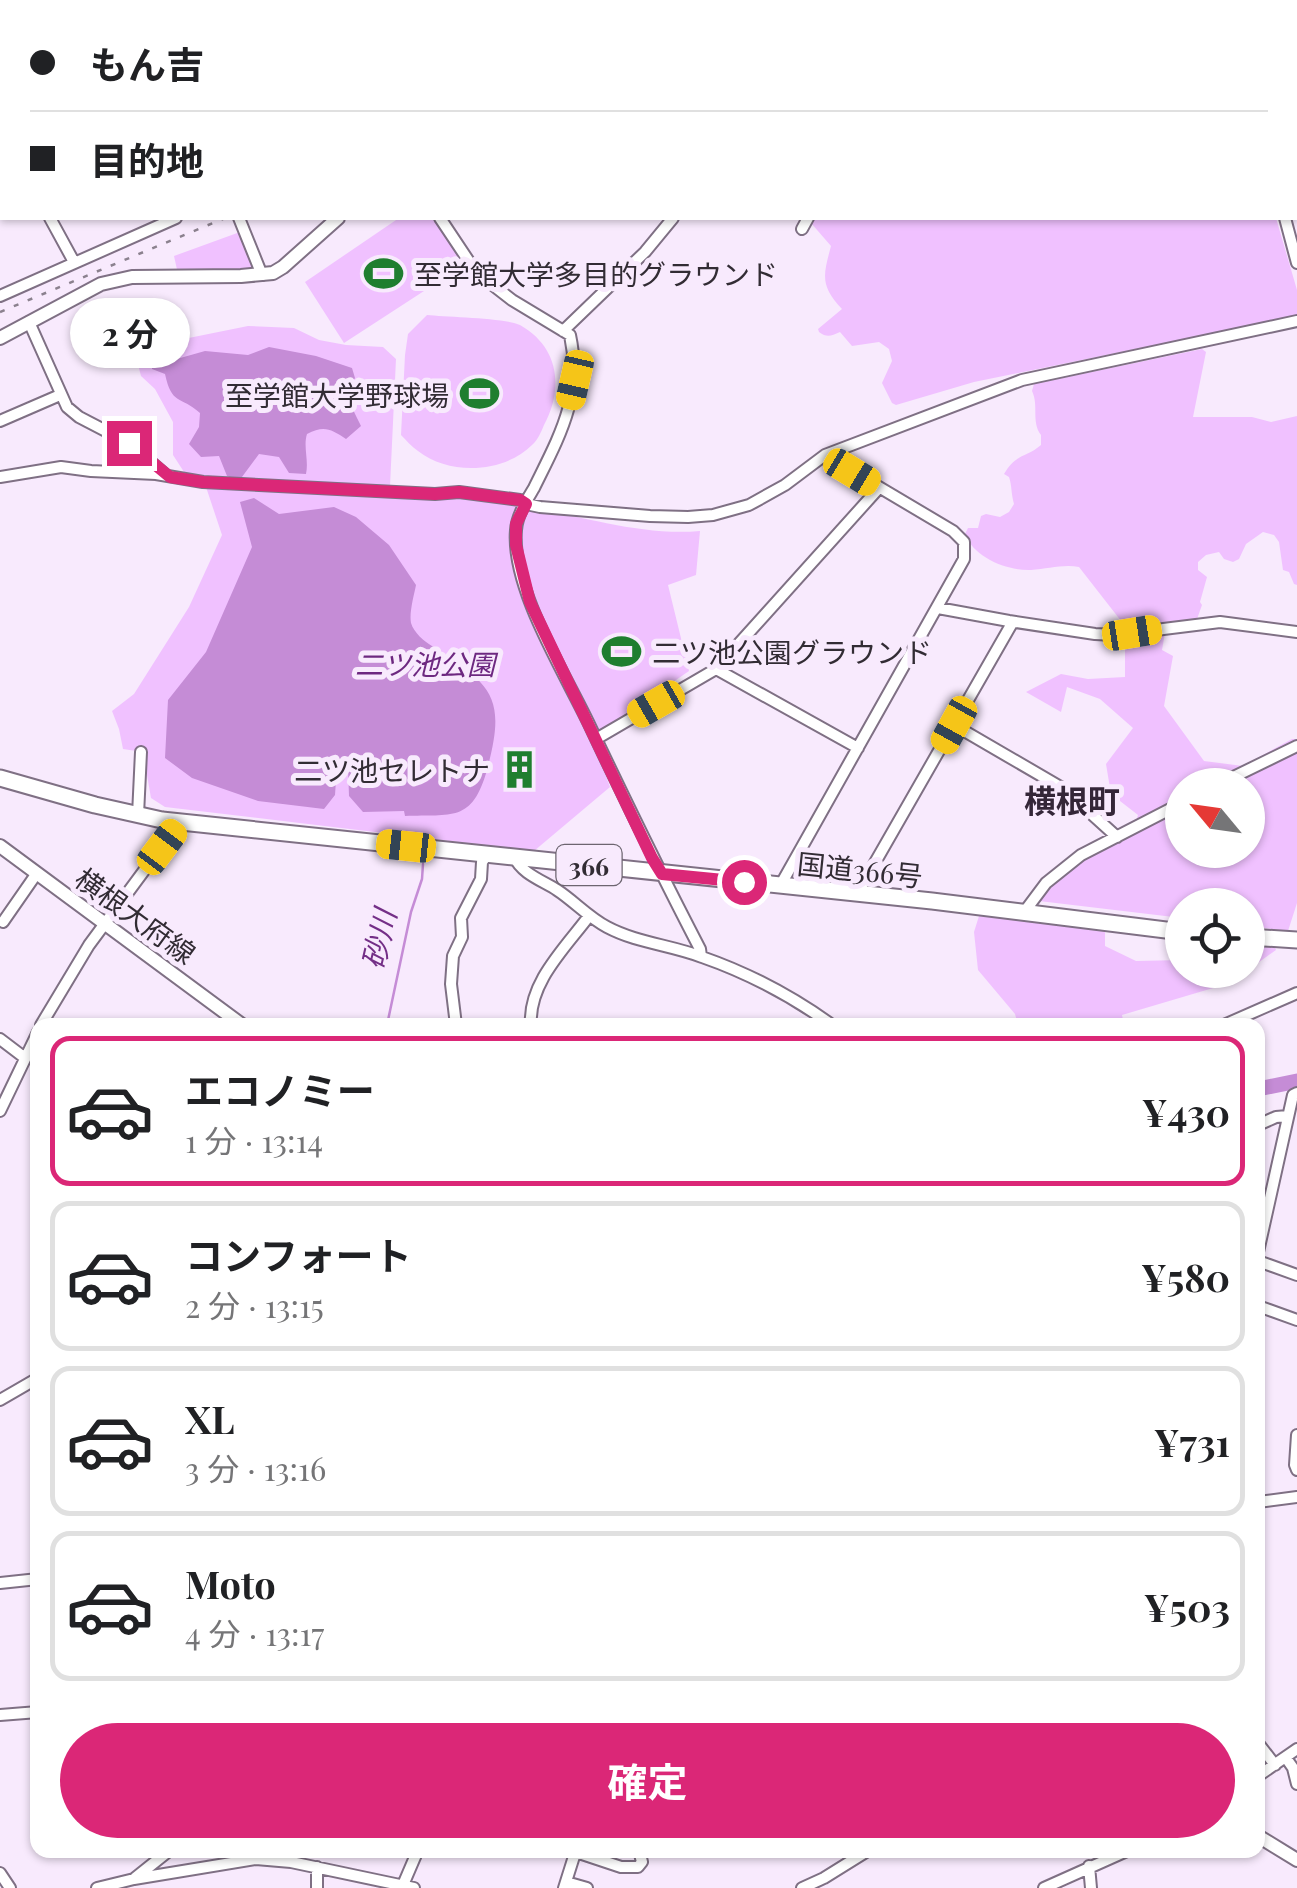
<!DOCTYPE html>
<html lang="ja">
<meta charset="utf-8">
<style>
body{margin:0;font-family:"Playfair Display","Noto Sans JP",serif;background:#f6f6f6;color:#202124;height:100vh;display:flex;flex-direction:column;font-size:38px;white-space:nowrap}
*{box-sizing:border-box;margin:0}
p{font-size:32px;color:#757577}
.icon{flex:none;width:55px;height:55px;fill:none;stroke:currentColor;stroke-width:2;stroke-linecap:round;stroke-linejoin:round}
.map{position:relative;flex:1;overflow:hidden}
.details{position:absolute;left:30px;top:1018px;width:1235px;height:840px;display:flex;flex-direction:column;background:#fff;border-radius:20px;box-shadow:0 2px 8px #0004}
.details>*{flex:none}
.guide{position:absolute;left:0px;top:0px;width:1298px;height:220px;box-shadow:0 2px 8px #0004;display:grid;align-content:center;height:220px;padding:0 30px;background:#fff}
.needle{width:65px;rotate:299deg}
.tools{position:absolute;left:1165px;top:768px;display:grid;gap:20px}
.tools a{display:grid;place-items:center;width:100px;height:100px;border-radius:50%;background:#fff;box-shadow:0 2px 8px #0004;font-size:50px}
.end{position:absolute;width:45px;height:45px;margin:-22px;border:12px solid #db2777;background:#fff;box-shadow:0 0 0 5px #fff}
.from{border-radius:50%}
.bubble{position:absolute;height:70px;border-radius:35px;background:#fff;box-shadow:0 2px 8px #0004;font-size:32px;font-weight:700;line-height:70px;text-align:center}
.car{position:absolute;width:30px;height:60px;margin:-30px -15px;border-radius:12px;box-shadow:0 0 8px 2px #0007;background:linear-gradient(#f5c518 24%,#345 0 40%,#f5c518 0 76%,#345 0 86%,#f5c518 0)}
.guide b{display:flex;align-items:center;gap:35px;height:95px;font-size:38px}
.guide b+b{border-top:2px solid #e0e0e0}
.guide i{width:25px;height:25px;background:#202124}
ul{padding:18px 0 0;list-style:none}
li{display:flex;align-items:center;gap:30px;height:150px;margin:0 20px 15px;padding:0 10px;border:5px solid #e0e0e0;border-radius:20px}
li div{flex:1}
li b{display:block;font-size:38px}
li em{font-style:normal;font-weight:700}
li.on{border-color:#db2777}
li>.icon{width:90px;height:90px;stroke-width:1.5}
.primary-button{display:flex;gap:20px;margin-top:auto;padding:20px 30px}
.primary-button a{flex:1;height:115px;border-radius:60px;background:#db2777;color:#fff;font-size:40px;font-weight:700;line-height:115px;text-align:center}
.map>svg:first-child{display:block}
</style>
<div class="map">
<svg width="1297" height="1888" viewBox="0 0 1297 1888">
<rect width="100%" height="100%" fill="#f8eafd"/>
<path fill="#f0c1ff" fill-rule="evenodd" d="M399 218H432L464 265 344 343 305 282Z
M814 218H1276L1297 290V316L974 382 896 405 892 403 882 383 892 361 889 349 879 342 852 346 840 332C831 336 827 338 819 332L818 329 842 309C820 285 823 276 831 246L811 223Z
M240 232 257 273 178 274 174 256Z
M427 315C446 317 506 318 520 325 559 347 564 388 544 425 541 432 538 440 532 445 504 473 450 476 418 451 412 447 406 440 401 435L405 355 408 334Z
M248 326 294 328 319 340 346 345 383 347 396 359 390 486 517 498 534 508C588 518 645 536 700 531L696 575 668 585 689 671 592 738 610 787 534 851 165 807 151 798 143 752 123 749 119 729 112 711 134 694 189 607 222 535 206 487 186 475 173 455V422L155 389 141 376 135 353 159 344Z
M1202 349 1206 352 1193 417H1252L1271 422 1297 416V585L1294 584 1289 572 1283 570 1279 542 1274 535 1263 532 1246 544 1239 559 1233 562 1224 559 1219 552 1206 555 1198 562V570L1207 577 1200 602 1202 605 1197 619 1135 628 1125 626 1079 567C1063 564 1048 569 1031 570 1008 571 974 558 965 534L968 528H978L981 516 986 514 1000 517 1009 512 1014 504C1011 494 1012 486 1009 477L1004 474C1016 453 1026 458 1041 445V435C1031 422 1039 405 1032 391L1034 384Z
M1165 633 1162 650 1173 656 1164 706 1204 761 1243 766 1292 739H1297V903L1288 931 1248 926V905H1182V918L1039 901 1068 869 1131 836 1138 815 1111 794 1106 764 1133 728 1100 699 1067 687 1061 712 1026 692 1061 674 1088 679 1125 677V639ZM1182 785H1248V850H1182Z
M979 916 1105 929V946L1136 961 1182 960V970H1248V943L1274 945 1276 950 1230 983 1122 1015 1124 1025H1018L1015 1014 978 970 974 932Z"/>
<path fill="#c58cd6" d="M269 347 316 356 352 368 355 378C343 395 353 409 361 426L346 439C331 429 324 425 307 434 303 447 309 460 306 474L289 473 279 457 259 454 239 481 227 476 219 456 201 457 189 444 199 427 200 413C180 395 172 406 165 374L152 369V366L205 351 248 355Z
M254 498 279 514 334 507 356 517 389 545 416 585C414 595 409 613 411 623 414 633 424 641 432 646 492 685 507 696 487 770 472 823 452 814 405 816L404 811 363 812 349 796 348 767 337 766 335 795 324 809 258 801 192 778 165 758 168 700 206 652 252 547 240 502Z"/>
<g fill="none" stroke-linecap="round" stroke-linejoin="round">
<path stroke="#c58cd6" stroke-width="2.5" d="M387 1025 411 912 422 879 423 864"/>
<path stroke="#c58cd6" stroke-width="15" d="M1258 1089 1297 1081"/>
<defs>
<path id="minor" d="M119 0 121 2
M213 0 215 2
M253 0 255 2
M379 0 386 2
M648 0V2
M1221 0 1222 2
M270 2 272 0
M914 2 915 0
M1246 2 1252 0
M1295 42 1297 41
M0 172 2 170
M50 218 74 262
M239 218 262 275
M440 218 476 272 512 300 570 335C583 396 560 435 534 488 527 500 517 515 516 530 511 587 563 670 588 722 624 798 661 874 700 949L701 956
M1285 218 1297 263
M802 229 808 218
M0 296 176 218
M29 322 67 407 79 417 129 443 166 475
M563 331 645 252 673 218
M0 421 60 395
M0 477 61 467 91 471 156 474 203 482 435 494 459 492 520 500 526 504 540 507 650 516 688 517 713 515 749 505 785 485 825 455 1022 380 1297 321
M938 608 1009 621 1095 634 1115 635 1220 622 1297 632
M716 669 858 748
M954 725 1064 789 1117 837
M596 739 716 669 879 488
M1217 785 1297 746
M138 815 141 752
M515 858C521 873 543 881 557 890 574 901 588 917 607 927 637 943 671 945 702 957 748 973 793 997 832 1025
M780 886 964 559V542L953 531 825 455
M857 894 1011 625 1009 621
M1025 911 1046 883 1081 855 1182 803
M3 922 37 873
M41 1025 89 945 180 822
M456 1025 451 984 453 956 462 937 461 918 481 879 482 862 487 855
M531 1025C528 983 565 948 589 916
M1224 1025 1297 993
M0 1039 25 1058
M0 1111 38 1032
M1258 1125 1276 1117 1288 1116
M1258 1252 1293 1095 1297 1093
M1258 1261 1297 1275
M1258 1306 1297 1320
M0 1400 38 1378
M1297 1435 1295 1465 1297 1470
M1258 1502 1297 1497
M0 1583 38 1579
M0 1715 38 1712
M1258 1743 1275 1765
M1286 1758 1293 1768 1297 1784
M1258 1776 1297 1749
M576 1852 621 1867H638L642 1862 639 1850
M1089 1866 1091 1888
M0 1873 10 1888
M135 1878 170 1850
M566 1882 587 1888
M403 1885 418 1850
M97 1888 134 1879 256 1859 291 1862 414 1888
M317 1888V1867
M564 1888 576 1850
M802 1888 824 1878 869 1850
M1044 1888 1129 1850"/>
<path id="major" d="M461 2 462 0
M0 338 101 284 132 277 241 276 273 273 283 267 338 218
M0 846 242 1025
M1258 1836 1297 1860"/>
<path id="highway" d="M0 778 95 805 162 820 932 901 1182 932
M1248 937 1297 940"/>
</defs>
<use href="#minor" stroke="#7f7084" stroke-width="14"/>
<use href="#major" stroke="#7f7084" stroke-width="16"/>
<use href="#highway" stroke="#7f7084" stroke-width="19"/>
<use href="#minor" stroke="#fff" stroke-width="10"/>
<use href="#major" stroke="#fff" stroke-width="12"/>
<use href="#highway" stroke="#fff" stroke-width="15"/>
<path stroke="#8b818e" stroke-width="2.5" stroke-dasharray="5 10" stroke-linecap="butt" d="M721 2 727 0
M0 312 225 218"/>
</g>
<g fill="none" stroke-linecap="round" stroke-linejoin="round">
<path stroke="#db2777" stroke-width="12" d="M129 443 170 477 203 482 435 494 459 492 520 500 526 504 516 524V545L530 602 652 858 662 874 744 882"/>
</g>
<defs>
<symbol id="stadium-bare" viewBox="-9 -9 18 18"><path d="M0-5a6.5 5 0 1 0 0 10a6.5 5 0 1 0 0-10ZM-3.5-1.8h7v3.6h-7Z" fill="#1f7e2f" stroke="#f8eafd" stroke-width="2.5" paint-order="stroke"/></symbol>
<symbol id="building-bare" viewBox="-9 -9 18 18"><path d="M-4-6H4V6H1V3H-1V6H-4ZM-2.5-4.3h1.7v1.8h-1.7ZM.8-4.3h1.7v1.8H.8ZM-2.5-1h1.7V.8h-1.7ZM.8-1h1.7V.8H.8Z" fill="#1f7e2f" stroke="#f8eafd" stroke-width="2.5" paint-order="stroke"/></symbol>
</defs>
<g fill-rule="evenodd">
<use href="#stadium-bare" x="356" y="246" width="55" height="55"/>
<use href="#stadium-bare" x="452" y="366" width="55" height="55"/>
<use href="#stadium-bare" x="594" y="624" width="55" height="55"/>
<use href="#building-bare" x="492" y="742" width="55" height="55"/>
</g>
<g text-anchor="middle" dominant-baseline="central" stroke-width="10" stroke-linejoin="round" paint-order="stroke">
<rect fill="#f8eafd" stroke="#6d6570" stroke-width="2.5" x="556.5" y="845" width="65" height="40" rx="8"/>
<g font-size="25" font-weight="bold" fill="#322c34">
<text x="589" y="865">366</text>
</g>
<g font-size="28" fill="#322c34" stroke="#f8eafd" text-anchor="start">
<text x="414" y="273">至学館大学多目的グラウンド</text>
<text x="449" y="394" text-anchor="end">至学館大学野球場</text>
<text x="652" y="651">二ツ池公園グラウンド</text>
<text x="490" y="769" text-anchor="end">二ツ池セレトナ</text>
</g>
<g font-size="28" font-style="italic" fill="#6d2880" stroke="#f8eafd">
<text x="425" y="663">二ツ池公園</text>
</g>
<g font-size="28" fill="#322c34" stroke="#f8eafd">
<text transform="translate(860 869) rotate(6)">国道366号</text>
<text transform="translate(136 915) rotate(36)">横根大府線</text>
</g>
<g font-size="30" font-style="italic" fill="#742f87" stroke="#f8eafd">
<text transform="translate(378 939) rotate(-77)">砂川</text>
</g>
<g font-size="32" font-weight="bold" fill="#342638" stroke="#f8eafd">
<text x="1072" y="799">横根町</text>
</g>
</g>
</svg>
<div class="tools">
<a><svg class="needle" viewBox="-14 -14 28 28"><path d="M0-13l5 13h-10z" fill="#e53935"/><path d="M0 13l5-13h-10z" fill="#757577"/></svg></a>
<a><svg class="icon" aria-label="locate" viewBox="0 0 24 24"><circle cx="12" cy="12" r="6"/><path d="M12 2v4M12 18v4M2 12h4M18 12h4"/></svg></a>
</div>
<i class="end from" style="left:744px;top:882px"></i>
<i class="end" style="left:129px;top:443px"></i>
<div class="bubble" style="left:70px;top:298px;width:120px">2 分</div>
<i class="car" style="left:575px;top:380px;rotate:193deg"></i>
<i class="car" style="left:852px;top:472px;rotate:121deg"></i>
<i class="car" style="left:1132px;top:633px;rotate:81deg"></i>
<i class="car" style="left:656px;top:704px;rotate:240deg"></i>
<i class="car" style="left:954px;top:725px;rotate:209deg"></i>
<i class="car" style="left:406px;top:846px;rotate:276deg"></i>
<i class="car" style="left:162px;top:847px;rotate:37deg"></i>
<div class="guide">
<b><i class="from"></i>もん吉</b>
<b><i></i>目的地</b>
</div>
<section class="details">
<ul>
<li class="on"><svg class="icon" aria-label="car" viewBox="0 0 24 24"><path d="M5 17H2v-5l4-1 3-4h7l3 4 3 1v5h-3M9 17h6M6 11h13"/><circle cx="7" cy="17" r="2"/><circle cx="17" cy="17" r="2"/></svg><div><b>エコノミー</b><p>1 分 · 13:14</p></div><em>¥430</em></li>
<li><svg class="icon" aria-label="car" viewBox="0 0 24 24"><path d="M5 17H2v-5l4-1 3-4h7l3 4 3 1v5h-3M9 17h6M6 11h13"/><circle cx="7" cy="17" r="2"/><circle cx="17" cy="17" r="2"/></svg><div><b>コンフォート</b><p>2 分 · 13:15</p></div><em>¥580</em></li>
<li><svg class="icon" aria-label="car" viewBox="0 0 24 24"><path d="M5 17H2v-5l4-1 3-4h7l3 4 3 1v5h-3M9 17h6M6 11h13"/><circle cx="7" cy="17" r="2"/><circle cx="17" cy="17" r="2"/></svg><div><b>XL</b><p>3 分 · 13:16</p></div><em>¥731</em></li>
<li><svg class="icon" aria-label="car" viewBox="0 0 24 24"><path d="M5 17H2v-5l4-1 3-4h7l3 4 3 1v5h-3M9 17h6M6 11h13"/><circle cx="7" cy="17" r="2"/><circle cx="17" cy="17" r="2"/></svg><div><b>Moto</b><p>4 分 · 13:17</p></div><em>¥503</em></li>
</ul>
<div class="primary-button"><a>確定</a></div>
</section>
</div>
